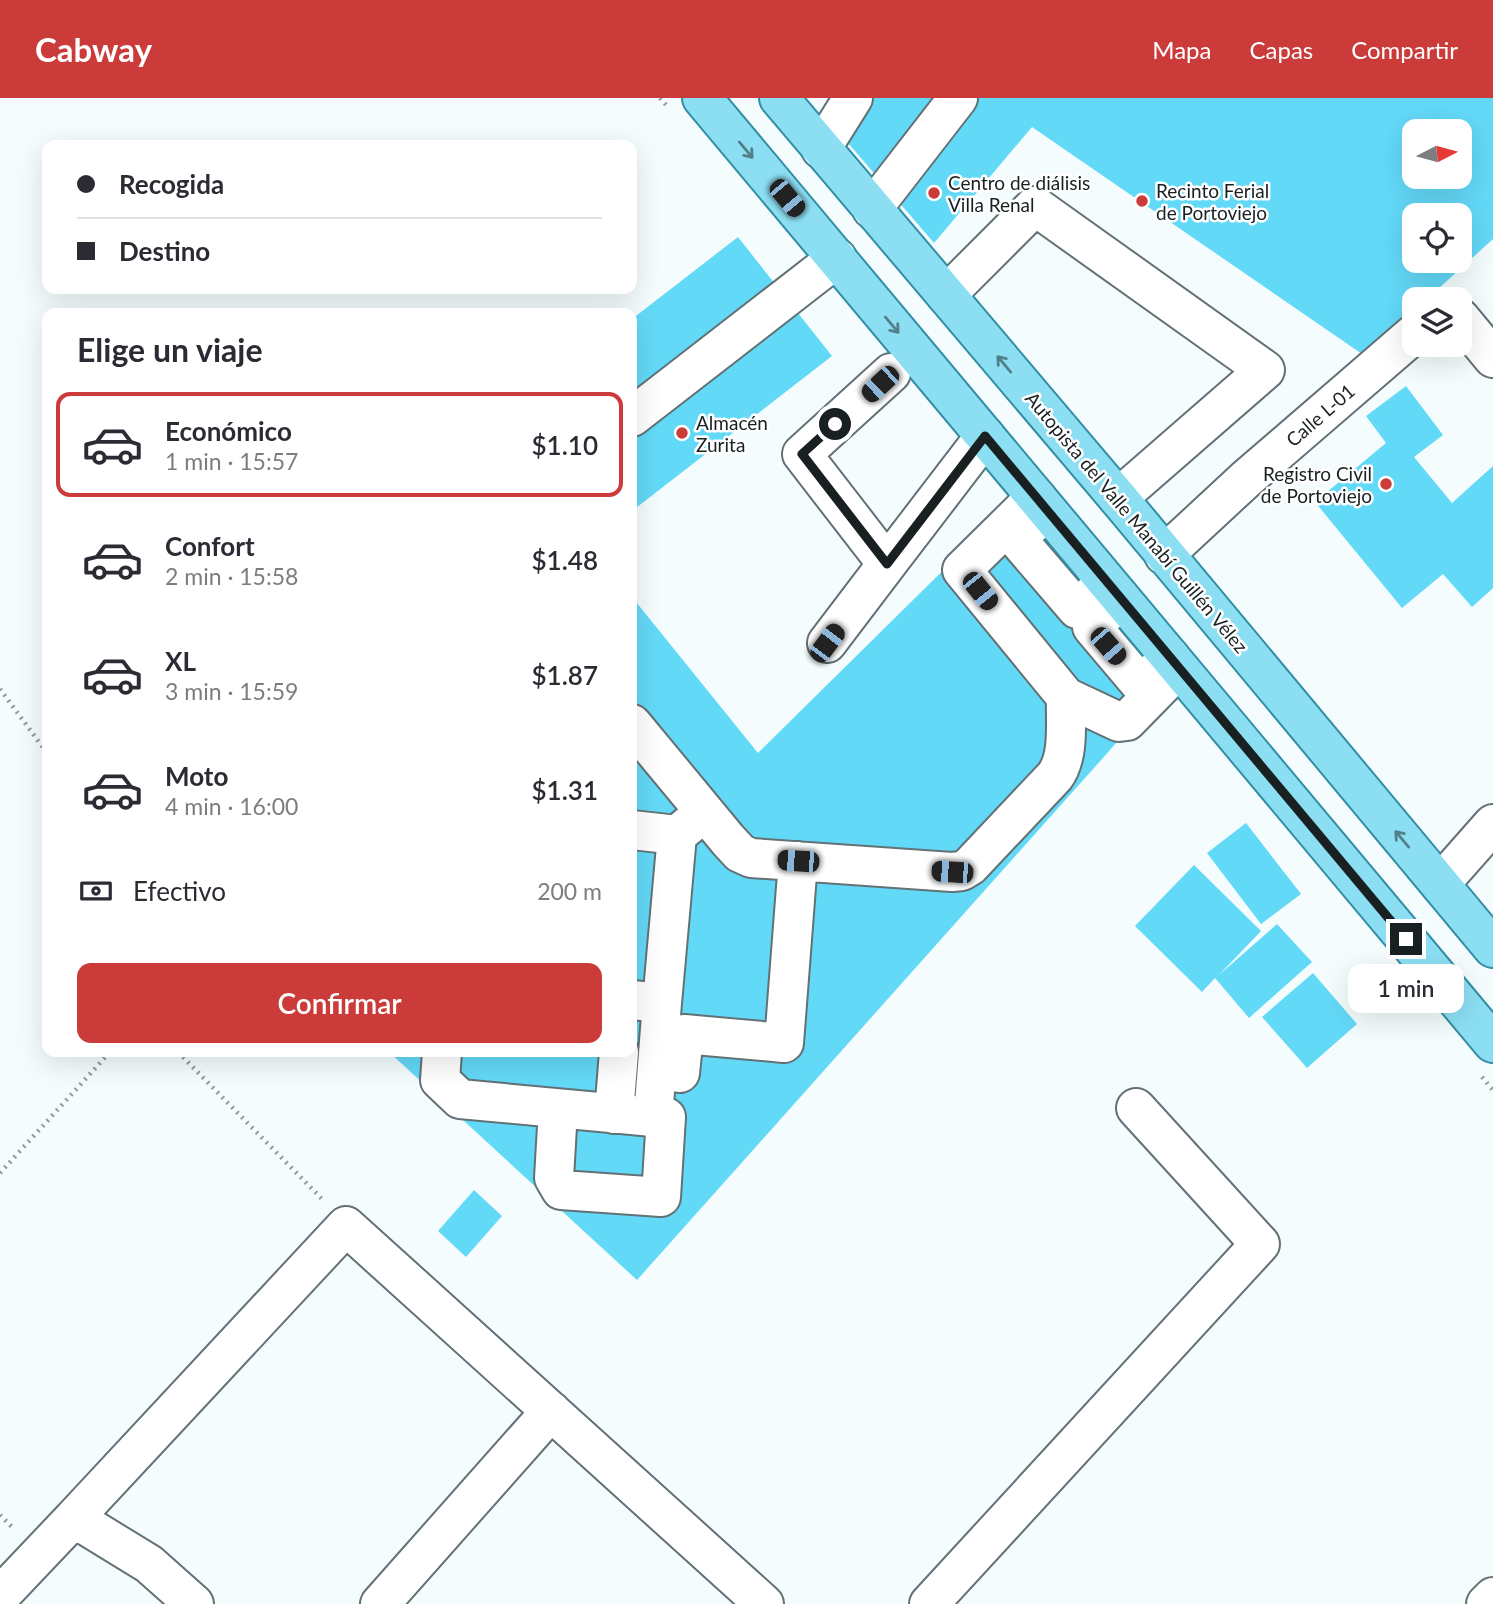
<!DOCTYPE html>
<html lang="es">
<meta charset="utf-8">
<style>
body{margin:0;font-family:Lato,sans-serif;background:#f7f7f7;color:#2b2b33;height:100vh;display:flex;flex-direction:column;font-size:26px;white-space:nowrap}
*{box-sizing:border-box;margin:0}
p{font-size:23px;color:#7c7c81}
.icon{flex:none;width:38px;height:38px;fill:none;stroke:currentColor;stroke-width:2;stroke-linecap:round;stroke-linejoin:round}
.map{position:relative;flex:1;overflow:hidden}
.sheet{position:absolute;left:42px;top:210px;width:595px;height:749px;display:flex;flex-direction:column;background:#fff;border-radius:14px;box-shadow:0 7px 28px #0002}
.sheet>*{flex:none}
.banner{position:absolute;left:42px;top:42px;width:595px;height:154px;border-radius:14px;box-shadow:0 7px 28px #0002;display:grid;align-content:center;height:154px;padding:0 35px;background:#fff}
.needle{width:46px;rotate:84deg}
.tools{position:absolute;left:1402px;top:21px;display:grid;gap:14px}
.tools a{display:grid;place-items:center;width:70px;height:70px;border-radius:14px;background:#fff;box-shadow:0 7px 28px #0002;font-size:35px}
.end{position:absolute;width:32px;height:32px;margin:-16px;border:9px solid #192021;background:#fff;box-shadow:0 0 0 4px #fff}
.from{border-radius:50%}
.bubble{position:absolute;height:49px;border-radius:14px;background:#fff;box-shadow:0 7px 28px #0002;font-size:23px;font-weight:600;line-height:49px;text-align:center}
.car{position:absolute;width:21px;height:42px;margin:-21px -10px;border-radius:9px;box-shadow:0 0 5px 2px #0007;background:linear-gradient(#222 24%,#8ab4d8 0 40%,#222 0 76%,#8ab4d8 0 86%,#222 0)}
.banner b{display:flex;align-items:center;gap:24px;height:66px;font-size:26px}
.banner b+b{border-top:2px solid #e1e1e2}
.banner i{width:18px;height:18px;background:#2b2b33}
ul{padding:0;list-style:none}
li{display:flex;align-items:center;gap:21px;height:105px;margin:0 14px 10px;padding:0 21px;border:4px solid transparent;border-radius:14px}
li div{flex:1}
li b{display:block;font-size:26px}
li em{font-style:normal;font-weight:600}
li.current{border-color:#ca3b3a}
li>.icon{width:63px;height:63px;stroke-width:1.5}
h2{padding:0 35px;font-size:32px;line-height:84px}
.pay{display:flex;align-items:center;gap:18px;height:77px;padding:0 35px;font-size:26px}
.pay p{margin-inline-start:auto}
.button{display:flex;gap:14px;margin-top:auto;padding:14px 35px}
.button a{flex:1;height:80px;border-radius:14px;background:#ca3b3a;color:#fff;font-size:28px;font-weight:600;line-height:80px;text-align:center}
header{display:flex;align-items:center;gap:42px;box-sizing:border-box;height:98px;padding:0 35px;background:#ca3b3a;color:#fff}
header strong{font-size:33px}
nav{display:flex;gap:38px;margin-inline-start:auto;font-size:24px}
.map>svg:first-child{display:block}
</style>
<header>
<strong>Cabway</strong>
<nav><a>Mapa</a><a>Capas</a><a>Compartir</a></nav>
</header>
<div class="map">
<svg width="1493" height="1506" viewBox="0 0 1493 1506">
<rect width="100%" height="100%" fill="#f5fcfe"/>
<path fill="#63d9f8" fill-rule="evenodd" d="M873 0H1493V141L1427 201H1414V213L1365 258 1032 29 934 145 848 45ZM1414 33H1460V79H1414ZM1414 117H1460V163H1414Z
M738 139 832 258 632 413V221Z
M1406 288 1443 337 1414 359 1452 405 1493 368V490L1472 509 1443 476 1402 510 1315 404 1386 345 1366 318Z
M985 431 1143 615 637 1182 389 954H632V499L758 655Z
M1246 725 1301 796 1261 826 1207 755Z
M1194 767 1261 833 1219 877 1277 826 1312 864 1249 920 1215 880 1202 894 1135 828Z
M1313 875 1357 926 1307 970 1262 919Z
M474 1092 502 1118 466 1159 438 1133Z"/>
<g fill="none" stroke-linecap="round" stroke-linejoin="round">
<defs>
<path id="minor" d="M821 51 853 0
M872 111 958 0
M946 197 1035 108 1265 272 1118 400
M1460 220 1493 260
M632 319 837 160
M1045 413 1017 441 1077 511 1106 484
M1164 457 1246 381 1414 236
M887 466 985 338
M1121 501 1092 529 1141 587 1170 559
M827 545 887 466 802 356 891 275
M1066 599 1119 624 1127 623 1172 577
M632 626 728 742 740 755 751 760 952 774 962 773 970 768 1055 678C1070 657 1065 624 1066 599L962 472 1036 399
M632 732 677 737 695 722
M1440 786 1493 726
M662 905 677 737
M442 954 440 982 460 1001 653 1019 662 905 632 902
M668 973 680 975 684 936 784 945 798 763
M558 1011 554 1080 561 1092 661 1099 666 1019H653
M614 1016 619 954
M74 1420 346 1128 764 1506
M0 1498 74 1420 149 1466 194 1506
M380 1506 551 1313
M929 1506 1260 1146 1136 1010
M1486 1506 1493 1499"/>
<path id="major" d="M702 0 1493 945
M779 0 1118 400 1493 850"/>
</defs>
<use href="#minor" stroke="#627175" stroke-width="42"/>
<use href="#major" stroke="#328ea4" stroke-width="42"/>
<path stroke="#939a9b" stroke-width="4.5" stroke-dasharray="2 5" stroke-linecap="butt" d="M660 0 667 8
M0 591 47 655
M178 954 322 1101
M1482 979 1493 992
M0 1075 110 954
M0 1417 14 1431"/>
<use href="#minor" stroke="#fff" stroke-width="38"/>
<use href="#major" stroke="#8cdff3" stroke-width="38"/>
</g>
<defs><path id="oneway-shaft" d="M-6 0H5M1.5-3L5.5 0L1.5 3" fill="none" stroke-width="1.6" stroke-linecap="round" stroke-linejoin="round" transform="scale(1.75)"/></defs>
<g stroke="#52808a">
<use href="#oneway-shaft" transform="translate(746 52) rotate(50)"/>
<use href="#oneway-shaft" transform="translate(892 227) rotate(50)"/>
<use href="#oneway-shaft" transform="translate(1004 266) rotate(-130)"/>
<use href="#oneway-shaft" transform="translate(1402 741) rotate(-130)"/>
</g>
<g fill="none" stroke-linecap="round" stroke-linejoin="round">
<path stroke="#192021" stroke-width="9" d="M835 326 802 356 887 466 985 338 1406 841"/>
</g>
<g fill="#ca3b3a" stroke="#fff" stroke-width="2.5">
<circle cx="934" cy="95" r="7"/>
<circle cx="1142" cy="103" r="7"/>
<circle cx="682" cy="335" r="7"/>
<circle cx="1386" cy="386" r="7"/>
</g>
<g text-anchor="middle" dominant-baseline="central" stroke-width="5" stroke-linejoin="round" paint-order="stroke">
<g font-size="19" fill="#192021" stroke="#fff" text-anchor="start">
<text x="948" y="84">Centro de diálisis<tspan x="948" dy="22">Villa Renal</tspan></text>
<text x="1156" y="92">Recinto Ferial<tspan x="1156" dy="22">de Portoviejo</tspan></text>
<text x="696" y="324">Almacén<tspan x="696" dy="22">Zurita</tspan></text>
<text x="1372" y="375" text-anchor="end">Registro Civil<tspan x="1372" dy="22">de Portoviejo</tspan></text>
</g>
<g font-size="19" fill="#192021" stroke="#fff">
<text transform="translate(1320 317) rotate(-41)">Calle L-01</text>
<text transform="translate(1137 424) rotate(50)">Autopista del Valle Manabí Guillén Vélez</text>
</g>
</g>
</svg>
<div class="tools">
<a><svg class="needle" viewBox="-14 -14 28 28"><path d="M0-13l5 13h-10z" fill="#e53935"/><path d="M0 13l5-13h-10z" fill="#7c7c81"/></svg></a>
<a><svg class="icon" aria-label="locate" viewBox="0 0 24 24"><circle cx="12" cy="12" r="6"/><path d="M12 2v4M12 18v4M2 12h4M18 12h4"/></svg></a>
<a><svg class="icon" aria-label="layers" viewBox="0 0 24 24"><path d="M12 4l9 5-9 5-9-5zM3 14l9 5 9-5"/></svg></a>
</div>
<i class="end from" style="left:835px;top:326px"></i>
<i class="end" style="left:1406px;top:841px"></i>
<div class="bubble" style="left:1348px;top:866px;width:116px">1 min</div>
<i class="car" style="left:787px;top:100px;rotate:140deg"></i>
<i class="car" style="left:880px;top:286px;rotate:227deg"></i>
<i class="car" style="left:980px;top:493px;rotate:141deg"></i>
<i class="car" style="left:827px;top:545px;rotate:37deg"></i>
<i class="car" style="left:1108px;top:548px;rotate:139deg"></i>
<i class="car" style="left:798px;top:763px;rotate:274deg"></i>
<i class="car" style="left:952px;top:774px;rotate:274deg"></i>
<div class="banner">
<b><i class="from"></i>Recogida</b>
<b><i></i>Destino</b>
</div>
<section class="sheet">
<h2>Elige un viaje</h2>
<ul>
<li class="current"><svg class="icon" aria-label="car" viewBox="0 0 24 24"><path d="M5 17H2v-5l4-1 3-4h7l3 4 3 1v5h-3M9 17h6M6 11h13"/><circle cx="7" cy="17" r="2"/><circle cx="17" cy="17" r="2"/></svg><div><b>Económico</b><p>1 min · 15:57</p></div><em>$1.10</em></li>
<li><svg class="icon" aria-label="car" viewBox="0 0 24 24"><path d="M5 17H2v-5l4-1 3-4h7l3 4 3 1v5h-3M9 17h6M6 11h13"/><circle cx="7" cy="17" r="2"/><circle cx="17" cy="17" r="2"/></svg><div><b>Confort</b><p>2 min · 15:58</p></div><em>$1.48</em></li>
<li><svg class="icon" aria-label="car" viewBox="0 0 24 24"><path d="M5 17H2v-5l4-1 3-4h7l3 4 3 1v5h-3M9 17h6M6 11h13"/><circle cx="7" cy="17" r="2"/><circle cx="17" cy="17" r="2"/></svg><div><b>XL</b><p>3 min · 15:59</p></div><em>$1.87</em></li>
<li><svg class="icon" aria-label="car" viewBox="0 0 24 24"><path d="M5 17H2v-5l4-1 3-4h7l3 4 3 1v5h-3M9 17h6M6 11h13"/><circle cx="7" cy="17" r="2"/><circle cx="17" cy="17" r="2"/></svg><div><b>Moto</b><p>4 min · 16:00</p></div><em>$1.31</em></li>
</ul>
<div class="pay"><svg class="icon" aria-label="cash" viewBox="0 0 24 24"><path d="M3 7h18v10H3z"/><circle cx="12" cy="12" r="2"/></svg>Efectivo<p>200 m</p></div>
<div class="button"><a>Confirmar</a></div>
</section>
</div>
